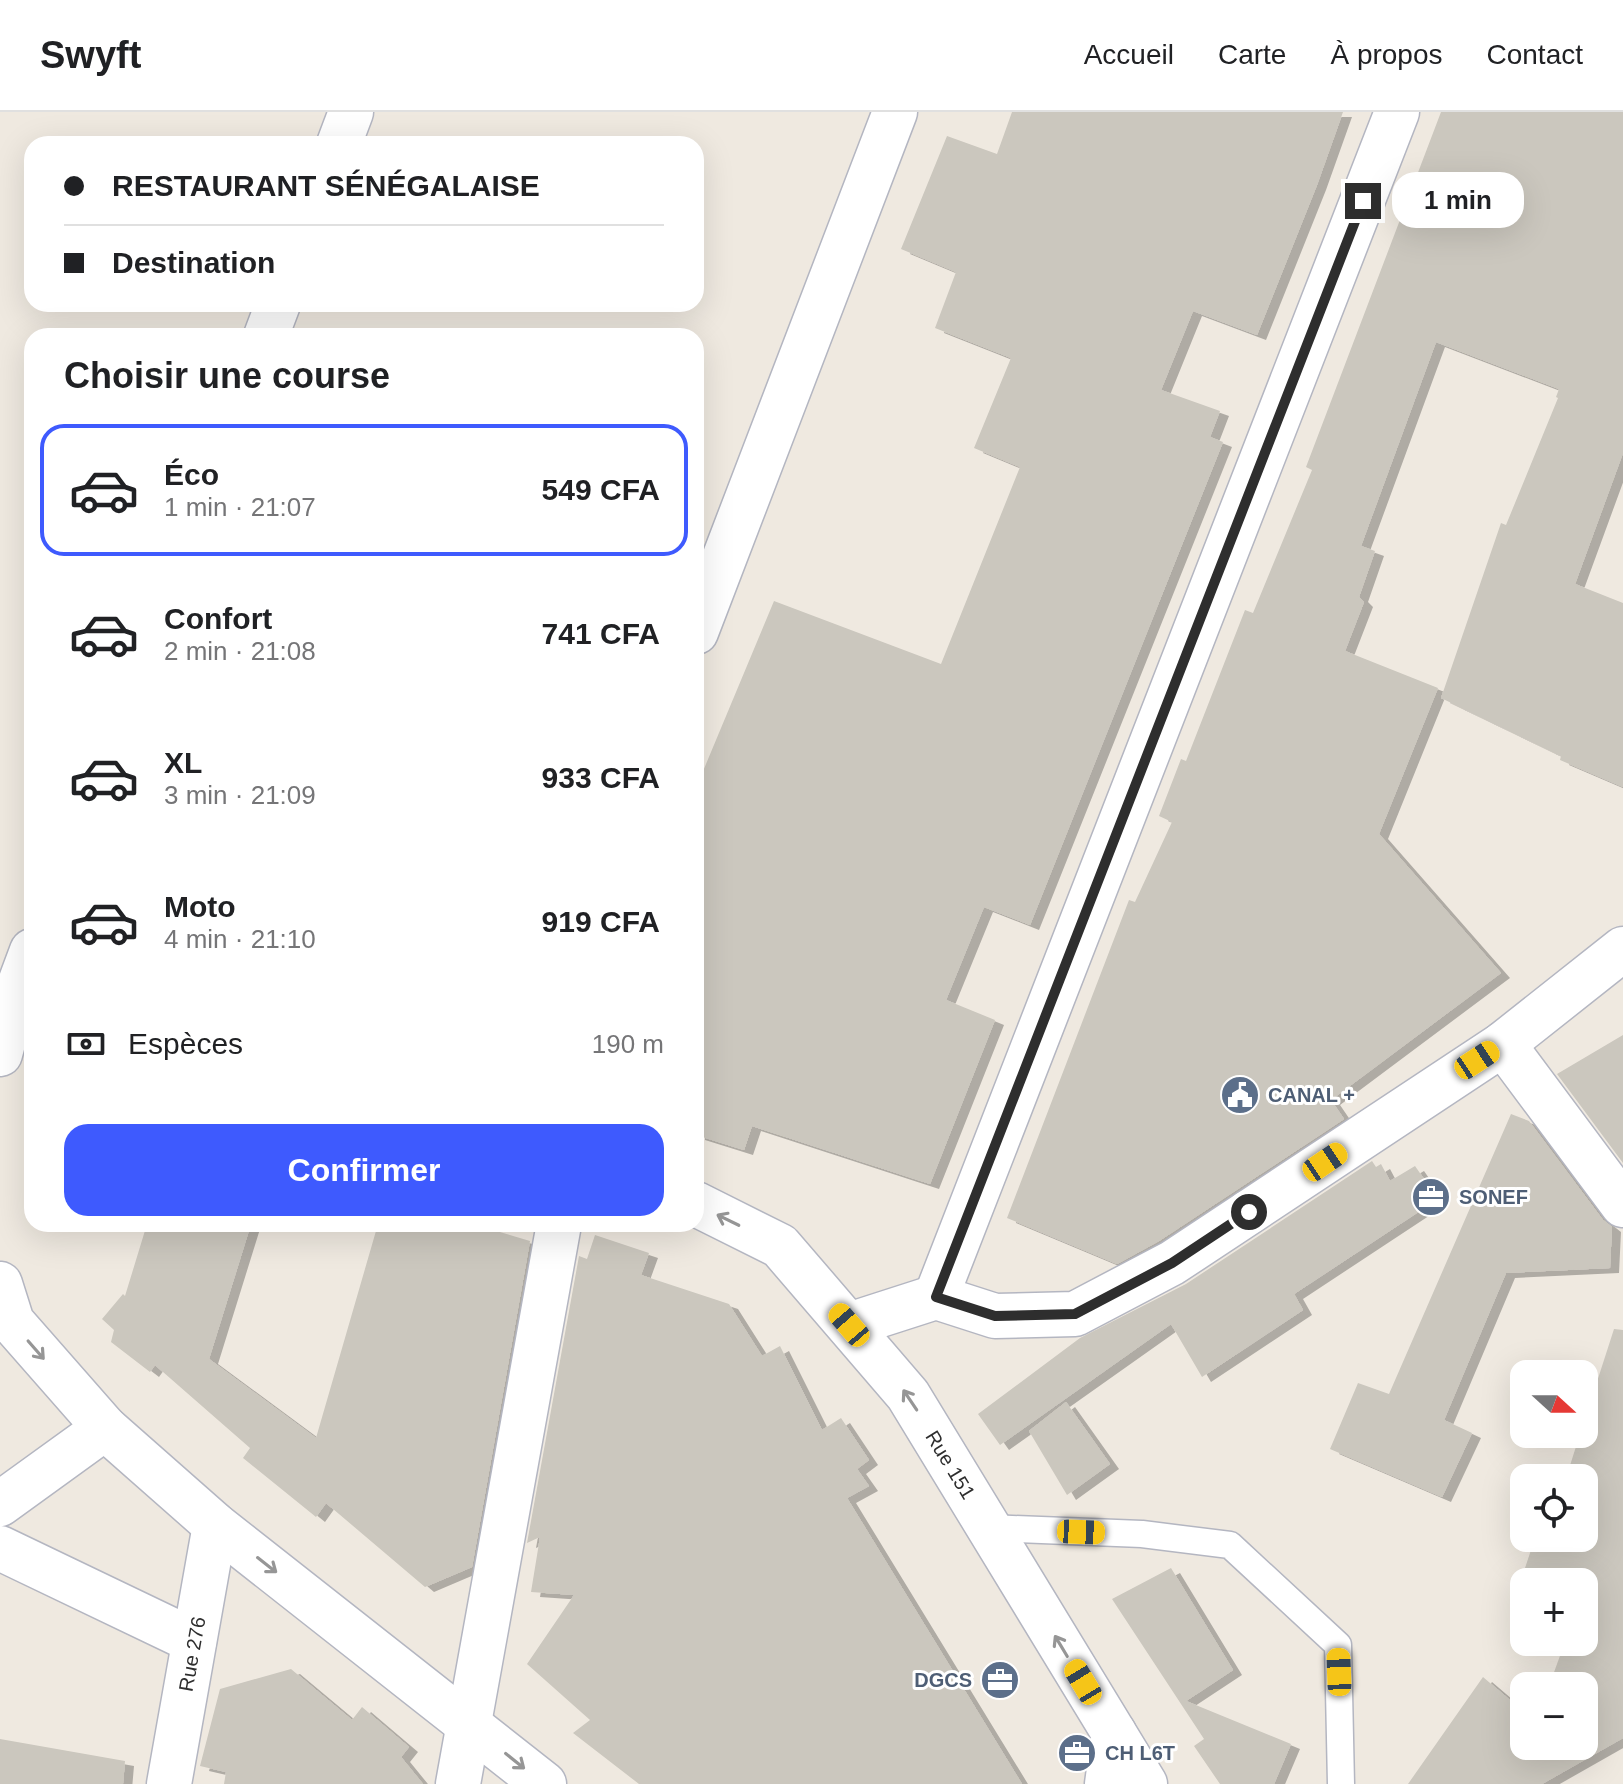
<!DOCTYPE html>
<html lang="fr">
<meta charset="utf-8">
<style>
body{margin:0;font-family:Arial,sans-serif;background:#f2f2f2;color:#202124;height:100vh;display:flex;flex-direction:column;font-size:30px;white-space:nowrap}
*{box-sizing:border-box;margin:0}
p{font-size:26px;color:#757577}
.icon{flex:none;width:44px;height:44px;fill:none;stroke:currentColor;stroke-width:2;stroke-linecap:round;stroke-linejoin:round}
.map{position:relative;flex:1;overflow:hidden}
.drawer{position:absolute;left:24px;top:216px;width:680px;height:904px;display:flex;flex-direction:column;background:#fff;border-radius:24px;box-shadow:0 8px 32px #0002}
.drawer>*{flex:none}
.hud{position:absolute;left:24px;top:24px;width:680px;height:176px;border-radius:24px;box-shadow:0 8px 32px #0002;display:grid;align-content:center;height:176px;padding:0 40px;background:#fff}
.needle{width:52px;rotate:111deg}
.buttons{position:absolute;left:1510px;top:1248px;display:grid;gap:16px}
.buttons a{display:grid;place-items:center;width:88px;height:88px;border-radius:16px;background:#fff;box-shadow:0 8px 32px #0002;font-size:40px}
.end{position:absolute;width:36px;height:36px;margin:-18px;border:10px solid #2e2e2e;background:#fff;box-shadow:0 0 0 4px #fff}
.from{border-radius:50%}
.bubble{position:absolute;height:56px;border-radius:24px;background:#fff;box-shadow:0 8px 32px #0002;font-size:26px;font-weight:800;line-height:56px;text-align:center}
.car{position:absolute;width:24px;height:48px;margin:-24px -12px;border-radius:10px;box-shadow:0 0 6px 2px #0007;background:linear-gradient(#f5c518 24%,#345 0 40%,#f5c518 0 76%,#345 0 86%,#f5c518 0)}
.hud b{display:flex;align-items:center;gap:28px;height:76px;font-size:30px}
.hud b+b{border-top:2px solid #e0e0e0}
.hud i{width:20px;height:20px;background:#202124}
ul{padding:0;list-style:none}
li{display:flex;align-items:center;gap:24px;height:132px;margin:0 16px 12px;padding:0 24px;border:4px solid transparent;border-radius:24px}
li div{flex:1}
li b{display:block;font-size:30px}
li em{font-style:normal;font-weight:800}
li.active{border-color:#3e5afe}
li>.icon{width:72px;height:72px;stroke-width:1.5}
h2{padding:0 40px;font-size:36px;line-height:96px}
.pay{display:flex;align-items:center;gap:20px;height:88px;padding:0 40px;font-size:30px}
.pay p{margin-inline-start:auto}
.cta{display:flex;gap:16px;margin-top:auto;padding:16px 40px}
.cta a{flex:1;height:92px;border-radius:24px;background:#3e5afe;color:#fff;font-size:32px;font-weight:800;line-height:92px;text-align:center}
header{display:flex;align-items:center;gap:48px;box-sizing:border-box;height:112px;padding:0 40px;background:#fff;border-bottom:2px solid #e0e0e0}
header strong{font-size:38px}
nav{display:flex;gap:44px;margin-inline-start:auto;font-size:28px}
.map>svg:first-child{display:block}
</style>
<header>
<strong>Swyft</strong>
<nav><a>Accueil</a><a>Carte</a><a>À propos</a><a>Contact</a></nav>
</header>
<div class="map">
<svg width="1623" height="1672" viewBox="0 0 1623 1672">
<defs>
<filter id="shadow"><feDropShadow dx="9" dy="5" stdDeviation="0" flood-color="#0004"/></filter>
</defs>
<rect width="100%" height="100%" fill="#efe9e0"/>
<path fill="#cbc7be" filter="url(#shadow)" d="M1012 0H1343L1317 73 1257 223 1193 199 1161 278 1220 299 1210 325 1223 330 1030 813 984 795 946 888 995 908 930 1072 752 1014 744 1038 696 1023V676L774 489 941 552 1020 355 974 336 1011 246 935 216 956 160 901 137 947 24 997 42Z
M1441 0H1623V341L1575 472 1623 491V675L1560 648 1561 644 1441 586 1501 411 1506 413 1558 286 1556 285 1559 277 1436 230 1361 434 1375 439 1359 485 1364 490 1345 539 1438 576 1379 722 1501 861 1331 988 1344 1007 1159 1129 1117 1152 1007 1106 1129 788 1135 790 1172 710 1159 704 1181 647 1186 649 1245 498 1253 501 1312 358 1306 355Z
M1623 923V1051L1557 962Z
M1511 1002 1529 1009 1603 1108 1612 1115 1610 1156 1506 1161 1444 1308 1472 1321 1442 1385 1330 1337 1358 1271 1389 1282Z
M1372 1049 1376 1055 1381 1052 1390 1069 1415 1054 1438 1087 1294 1182 1303 1198 1202 1265 1171 1212 1000 1333 978 1302 1080 1226 1186 1172Z
M147 1112H251L209 1247 316 1326 378 1112H473L530 1129 472 1455 425 1475 326 1391 316 1405 243 1346 250 1336 155 1253 150 1260 111 1230 114 1218 102 1207 123 1182 125 1184Z
M595 1123 649 1141 641 1163 729 1192 762 1244 780 1234 822 1318 841 1306 869 1348 857 1357 869 1374 847 1386 1022 1672H639L573 1621 590 1608 527 1552 574 1483 531 1480 540 1425 527 1431 579 1144 587 1147Z
M1614 1217 1623 1218V1626L1542 1672H1408L1483 1565 1524 1600V1634H1584V1574H1549L1565 1530H1584V1470L1520 1471 1535 1426H1584V1366H1566L1580 1322H1584V1310Z
M1066 1290 1110 1352 1067 1383 1029 1319Z
M1171 1456 1233 1558 1186 1589 1291 1632 1274 1672H1220L1194 1634 1204 1627 1112 1487Z
M291 1557 352 1608 362 1595 409 1635 401 1645 423 1672H224L226 1660 200 1654 220 1577Z
M0 1627 125 1649 123 1672H0Z"/>
<g fill="none" stroke-linecap="round" stroke-linejoin="round">
<defs>
<path id="service" d="M989 1416 1142 1422 1230 1433 1338 1533 1341 1672"/>
<g id="minor">
<path d="M696 520 895 0"/>
<path d="M1503 932 1623 1093"/>
<path d="M936 1185 1397 0"/>
<path d="M849 1213 936 1185 995 1204 1075 1202 1172 1151 1503 932 1623 837"/>
<path d="M0 1392 105 1316"/>
<path d="M0 1436 194 1529"/>
<path id="s1" d="M169 1672 215 1413"/>
<path d="M458 1672 559 1112"/>
<path d="M1107 1672 1114 1621"/>
</g>
<g id="secondary">
<path d="M339 32 351 0"/>
<path d="M266 224 278 192"/>
<path d="M0 942 17 879 32 839"/>
<path id="s2" d="M696 1092 780 1134 908 1283 1145 1672"/>
<path d="M0 1172 12 1210 105 1316 215 1413 544 1672"/>
</g>
</defs>
<use href="#service" stroke="#b4b6c1" stroke-width="29"/>
<use href="#minor" stroke="#b4b6c1" stroke-width="47"/>
<use href="#secondary" stroke="#b4b6c1" stroke-width="47"/>
<use href="#service" stroke="#fff" stroke-width="26"/>
<use href="#minor" stroke="#fff" stroke-width="44"/>
<use href="#secondary" stroke="#fff" stroke-width="44"/>
</g>
<defs><path id="oneway-shaft" d="M-6 0H5M1.5-3L5.5 0L1.5 3" fill="none" stroke-width="1.6" stroke-linecap="round" stroke-linejoin="round" transform="scale(2)"/></defs>
<g stroke="#969696">
<use href="#oneway-shaft" transform="translate(728 1108) rotate(-154)"/>
<use href="#oneway-shaft" transform="translate(36 1238) rotate(49)"/>
<use href="#oneway-shaft" transform="translate(910 1288) rotate(-124)"/>
<use href="#oneway-shaft" transform="translate(267 1453) rotate(38)"/>
<use href="#oneway-shaft" transform="translate(1061 1534) rotate(-121)"/>
<use href="#oneway-shaft" transform="translate(515 1649) rotate(39)"/>
</g>
<g fill="none" stroke-linecap="round" stroke-linejoin="round">
<path stroke="#2e2e2e" stroke-width="10" d="M1249 1100 1172 1151 1075 1202 995 1204 936 1185 1363 89"/>
</g>
<defs>
<symbol id="civic-disc" viewBox="-11 -11 22 22"><circle r="9.5" fill="#5c6f8a" stroke="#fff"/><path d="M-.6-6.5H3V-4.5H.6V-3L4-1V1h2V6H-6V1h2V-1L-.6-3ZM-1.2 2.5V6h2.4V2.5Z" fill="#fff"/></symbol>
<symbol id="office-disc" viewBox="-11 -11 22 22"><circle r="9.5" fill="#5c6f8a" stroke="#fff"/><path d="M-6-3h4V-5.5h4V-3h4V5H-6ZM-1-4.5V-3h2v-1.5ZM-6 0V1H6V0Z" fill="#fff"/></symbol>
</defs>
<g fill-rule="evenodd">
<use href="#civic-disc" x="1218" y="961" width="44" height="44"/>
<use href="#office-disc" x="1409" y="1063" width="44" height="44"/>
<use href="#office-disc" x="978" y="1546" width="44" height="44"/>
<use href="#office-disc" x="1055" y="1619" width="44" height="44"/>
</g>
<g text-anchor="middle" dominant-baseline="central" stroke-width="6" stroke-linejoin="round" paint-order="stroke">
<g font-size="20" font-weight="bold" fill="#4e5e75" stroke="#fff" text-anchor="start">
<text x="1268" y="983">CANAL +</text>
<text x="1459" y="1085">SONEF</text>
<text x="972" y="1568" text-anchor="end">DGCS</text>
<text x="1105" y="1641">CH L6T</text>
</g>
<g font-size="20" fill="#2e2e2e" stroke="#fff">
<text stroke="none"><textPath href="#s2" startOffset="372">Rue 151</textPath></text>
<text stroke="none"><textPath href="#s1" startOffset="132">Rue 276</textPath></text>
</g>
</g>
</svg>
<div class="buttons">
<a><svg class="needle" viewBox="-14 -14 28 28"><path d="M0-13l5 13h-10z" fill="#e53935"/><path d="M0 13l5-13h-10z" fill="#757577"/></svg></a>
<a><svg class="icon" aria-label="locate" viewBox="0 0 24 24"><circle cx="12" cy="12" r="6"/><path d="M12 2v4M12 18v4M2 12h4M18 12h4"/></svg></a>
<a>+</a>
<a>−</a>
</div>
<i class="end from" style="left:1249px;top:1100px"></i>
<i class="end" style="left:1363px;top:89px"></i>
<div class="bubble" style="left:1392px;top:60px;width:132px">1 min</div>
<i class="car" style="left:1477px;top:948px;rotate:57deg"></i>
<i class="car" style="left:1325px;top:1050px;rotate:56deg"></i>
<i class="car" style="left:849px;top:1213px;rotate:319deg"></i>
<i class="car" style="left:1081px;top:1420px;rotate:92deg"></i>
<i class="car" style="left:1339px;top:1560px;rotate:358deg"></i>
<i class="car" style="left:1083px;top:1570px;rotate:329deg"></i>
<div class="hud">
<b><i class="from"></i>RESTAURANT SÉNÉGALAISE</b>
<b><i></i>Destination</b>
</div>
<section class="drawer">
<h2>Choisir une course</h2>
<ul>
<li class="active"><svg class="icon" aria-label="car" viewBox="0 0 24 24"><path d="M5 17H2v-5l4-1 3-4h7l3 4 3 1v5h-3M9 17h6M6 11h13"/><circle cx="7" cy="17" r="2"/><circle cx="17" cy="17" r="2"/></svg><div><b>Éco</b><p>1 min · 21:07</p></div><em>549 CFA</em></li>
<li><svg class="icon" aria-label="car" viewBox="0 0 24 24"><path d="M5 17H2v-5l4-1 3-4h7l3 4 3 1v5h-3M9 17h6M6 11h13"/><circle cx="7" cy="17" r="2"/><circle cx="17" cy="17" r="2"/></svg><div><b>Confort</b><p>2 min · 21:08</p></div><em>741 CFA</em></li>
<li><svg class="icon" aria-label="car" viewBox="0 0 24 24"><path d="M5 17H2v-5l4-1 3-4h7l3 4 3 1v5h-3M9 17h6M6 11h13"/><circle cx="7" cy="17" r="2"/><circle cx="17" cy="17" r="2"/></svg><div><b>XL</b><p>3 min · 21:09</p></div><em>933 CFA</em></li>
<li><svg class="icon" aria-label="car" viewBox="0 0 24 24"><path d="M5 17H2v-5l4-1 3-4h7l3 4 3 1v5h-3M9 17h6M6 11h13"/><circle cx="7" cy="17" r="2"/><circle cx="17" cy="17" r="2"/></svg><div><b>Moto</b><p>4 min · 21:10</p></div><em>919 CFA</em></li>
</ul>
<div class="pay"><svg class="icon" aria-label="cash" viewBox="0 0 24 24"><path d="M3 7h18v10H3z"/><circle cx="12" cy="12" r="2"/></svg>Espèces<p>190 m</p></div>
<div class="cta"><a>Confirmer</a></div>
</section>
</div>
